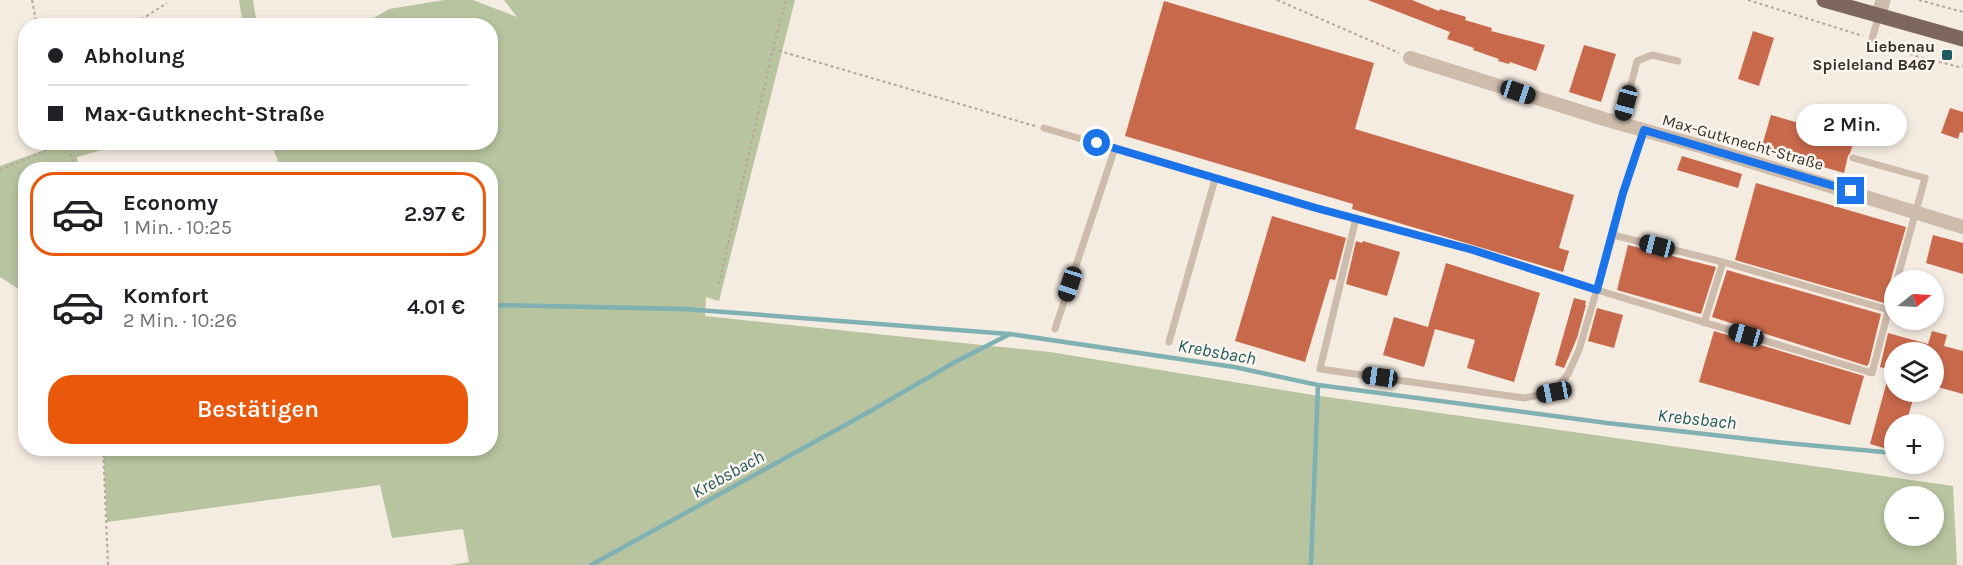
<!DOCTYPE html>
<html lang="de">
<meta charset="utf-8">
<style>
body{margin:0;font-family:Karla,sans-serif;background:#f2f2f2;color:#202124;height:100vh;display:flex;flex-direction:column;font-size:22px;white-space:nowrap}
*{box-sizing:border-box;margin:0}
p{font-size:20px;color:#757577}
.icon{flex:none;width:33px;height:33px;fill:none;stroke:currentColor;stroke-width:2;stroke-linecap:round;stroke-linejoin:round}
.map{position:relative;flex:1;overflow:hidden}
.drawer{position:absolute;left:18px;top:162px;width:480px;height:294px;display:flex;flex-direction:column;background:#fff;border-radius:24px;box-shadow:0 3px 9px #0003}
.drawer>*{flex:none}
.banner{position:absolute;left:18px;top:18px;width:480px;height:132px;border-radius:24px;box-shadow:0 3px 9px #0003;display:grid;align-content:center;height:132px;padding:0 30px;background:#fff}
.needle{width:39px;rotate:72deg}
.tools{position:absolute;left:1884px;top:270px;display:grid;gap:12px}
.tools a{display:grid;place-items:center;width:60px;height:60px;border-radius:50%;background:#fff;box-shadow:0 3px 9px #0003;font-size:30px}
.end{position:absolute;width:27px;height:27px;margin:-14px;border:8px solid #1a73e8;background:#fff;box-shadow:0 0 0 3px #fff}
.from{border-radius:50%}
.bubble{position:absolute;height:42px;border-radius:21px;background:#fff;box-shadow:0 3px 9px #0003;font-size:20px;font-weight:600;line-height:42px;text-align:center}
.car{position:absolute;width:18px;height:36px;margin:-18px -9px;border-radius:8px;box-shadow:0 0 4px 2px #0007;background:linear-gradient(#222 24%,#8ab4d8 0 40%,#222 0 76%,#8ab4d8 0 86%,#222 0)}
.banner b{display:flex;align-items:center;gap:21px;height:57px;font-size:22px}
.banner b+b{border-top:2px solid #e0e0e0}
.banner i{width:15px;height:15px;background:#202124}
ul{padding:10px 0 0;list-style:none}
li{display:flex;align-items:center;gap:18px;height:84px;margin:0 12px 9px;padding:0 18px;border:3px solid transparent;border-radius:24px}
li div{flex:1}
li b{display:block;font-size:22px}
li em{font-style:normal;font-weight:600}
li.selected{border-color:#ea580c}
li>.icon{width:54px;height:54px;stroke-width:1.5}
.action{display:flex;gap:12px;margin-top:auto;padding:12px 30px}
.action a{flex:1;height:69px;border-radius:24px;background:#ea580c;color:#fff;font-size:24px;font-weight:600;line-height:69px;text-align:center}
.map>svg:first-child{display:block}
</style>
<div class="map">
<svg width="1963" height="565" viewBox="0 0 1963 565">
<rect width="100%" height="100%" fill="#f4ebe1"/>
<path fill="#b8c4a0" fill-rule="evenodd" d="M239 0H253L257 25H243Z
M444 0H473L517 17 504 0H795L719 301 706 297 705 316 1050 352 1313 395 1953 486 1957 565H450L469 562 463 529 392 538 380 485 107 522 103 449 490 448V170L281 169 271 143 490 142V26L362 25 389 9ZM1894 496H1934V536H1894Z
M63 143H126L77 157 79 169 26 170V291L20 290 0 277V166Z"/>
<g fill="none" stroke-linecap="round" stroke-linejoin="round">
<path stroke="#7fb0b2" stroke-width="4.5" d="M490 305 685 309 1009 334
M591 565 867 413 955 362 1010 334 1234 367 1318 385 1607 423 1776 442 1894 453
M1311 565 1318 385"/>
</g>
<path fill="#c8694b" d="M1368 0H1412L1439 11 1440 9 1466 17 1465 20 1492 28 1491 31 1545 45 1536 71 1510 62 1509 64 1498 61 1499 59 1473 50 1474 48 1447 39 1450 32Z
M1164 1 1374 63 1355 129 1574 195 1559 248 1569 251 1563 272 1352 209 1353 204 1125 136Z
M1753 31 1774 38 1759 86 1738 79Z
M1584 45 1616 54 1601 102 1569 92Z
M1950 108 1963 112V133L1960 132 1958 139 1941 133Z
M1771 115 1855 139 1850 153 1848 156 1844 173 1761 149Z
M1682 156 1742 174 1738 188 1677 170Z
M1756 183 1906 227 1884 303 1735 260Z
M1272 216 1346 238 1335 280 1330 279 1305 362 1235 341Z
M1933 235 1963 243V274L1926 263Z
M1356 241 1362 243 1363 241 1400 252 1387 296 1346 284Z
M1628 245 1716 267 1701 314 1617 290Z
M1446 263 1540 293 1514 382 1467 368 1475 340 1435 329 1424 367 1383 355 1394 317 1428 327Z
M1727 270 1881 314 1869 363 1867 366 1712 317Z
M1574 298 1586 301 1585 305H1586L1577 338 1564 368 1555 365Z
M1597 308 1623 315 1614 348 1588 341Z
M1714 331 1864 376 1850 425 1699 382Z
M1932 331 1947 335 1944 346 1963 351V394L1934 386V352H1894V392H1915L1906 424H1894V451L1870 444 1890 370 1880 367 1888 333 1928 344Z"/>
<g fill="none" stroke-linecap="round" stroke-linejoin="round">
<path stroke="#b9a596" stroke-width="2" stroke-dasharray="3 3" stroke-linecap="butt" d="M32 0 37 26
M1277 0 1399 53
M1748 0 1863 36
M1919 0 1963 12
M131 26 167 3
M1882 43 1916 56 1959 67 1963 66
M773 49 1035 126
M67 142 75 170
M0 170 66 142
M719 284 773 49 786 0
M103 448 108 565"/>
<path stroke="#cdbbac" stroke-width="7" d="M1872 39 1879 15
M1621 124 1637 61 1652 55 1678 61
M1044 128 1316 208 1473 250 1597 290 1872 373 1894 289
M1853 158 1925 178 1897 280
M1356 218 1320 369 1524 398 1554 392 1568 374 1579 350 1613 235 1623 193 1644 130
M1613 235 1723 262 1889 310
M1704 323 1723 262
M1055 329 1115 148
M1169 342 1215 179"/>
<path stroke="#cdbbac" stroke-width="14" d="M1410 58 1604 119 1700 146 1963 227"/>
<path stroke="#cdbbac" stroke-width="15" d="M1879 15 1883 0"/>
<path stroke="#7d675c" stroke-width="15" d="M1824 0 1963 39"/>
</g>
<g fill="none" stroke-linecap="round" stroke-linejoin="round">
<path stroke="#1a73e8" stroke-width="8" d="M1097 143 1316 208 1473 250 1597 290 1623 193 1644 130 1851 191"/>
</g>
<rect fill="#1f5a5e" stroke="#fbf5ee" stroke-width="2" x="1941" y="49" width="12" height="12" rx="3"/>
<g text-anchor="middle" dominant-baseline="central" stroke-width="5" stroke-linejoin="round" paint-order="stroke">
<g font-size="16" font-weight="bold" fill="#3b302b" stroke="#fbf5ee" text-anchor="end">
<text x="1935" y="46">Liebenau<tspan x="1935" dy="18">Spieleland B467</tspan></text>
</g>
<g font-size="16" fill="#3b302b" stroke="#fbf5ee">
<text transform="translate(1743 142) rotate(16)">Max-Gutknecht-Straße</text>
</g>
<g font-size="18" font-style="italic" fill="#1f5a5e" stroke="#fbf5ee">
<text transform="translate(1217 352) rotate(10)">Krebsbach</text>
<text transform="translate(1697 419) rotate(6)">Krebsbach</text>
<text transform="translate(728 474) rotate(-29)">Krebsbach</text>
</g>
</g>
</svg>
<div class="tools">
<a><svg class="needle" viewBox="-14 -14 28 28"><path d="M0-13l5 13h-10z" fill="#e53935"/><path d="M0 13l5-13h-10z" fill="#757577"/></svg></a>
<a><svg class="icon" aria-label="layers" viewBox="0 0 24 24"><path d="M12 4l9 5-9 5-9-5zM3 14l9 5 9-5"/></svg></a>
<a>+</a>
<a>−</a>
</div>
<i class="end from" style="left:1097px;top:143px"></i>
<i class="end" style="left:1851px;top:191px"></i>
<div class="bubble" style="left:1796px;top:104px;width:111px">2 Min.</div>
<i class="car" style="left:1518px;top:92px;rotate:108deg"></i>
<i class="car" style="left:1626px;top:103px;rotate:195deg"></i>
<i class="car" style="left:1657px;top:246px;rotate:284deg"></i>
<i class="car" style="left:1070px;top:284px;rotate:198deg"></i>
<i class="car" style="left:1746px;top:335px;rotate:286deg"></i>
<i class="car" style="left:1380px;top:377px;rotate:278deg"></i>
<i class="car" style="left:1554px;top:392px;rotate:259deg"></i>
<div class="banner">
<b><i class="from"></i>Abholung</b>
<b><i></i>Max-Gutknecht-Straße</b>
</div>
<section class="drawer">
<ul>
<li class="selected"><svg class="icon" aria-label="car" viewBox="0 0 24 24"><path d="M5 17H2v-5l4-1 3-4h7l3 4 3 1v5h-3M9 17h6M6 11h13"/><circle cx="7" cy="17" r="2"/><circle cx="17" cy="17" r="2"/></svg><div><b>Economy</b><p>1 Min. · 10:25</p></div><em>2.97 €</em></li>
<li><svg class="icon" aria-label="car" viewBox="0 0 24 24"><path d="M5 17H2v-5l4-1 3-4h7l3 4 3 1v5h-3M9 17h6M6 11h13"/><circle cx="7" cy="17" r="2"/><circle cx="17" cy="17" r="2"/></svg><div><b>Komfort</b><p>2 Min. · 10:26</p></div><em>4.01 €</em></li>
</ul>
<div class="action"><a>Bestätigen</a></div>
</section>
</div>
